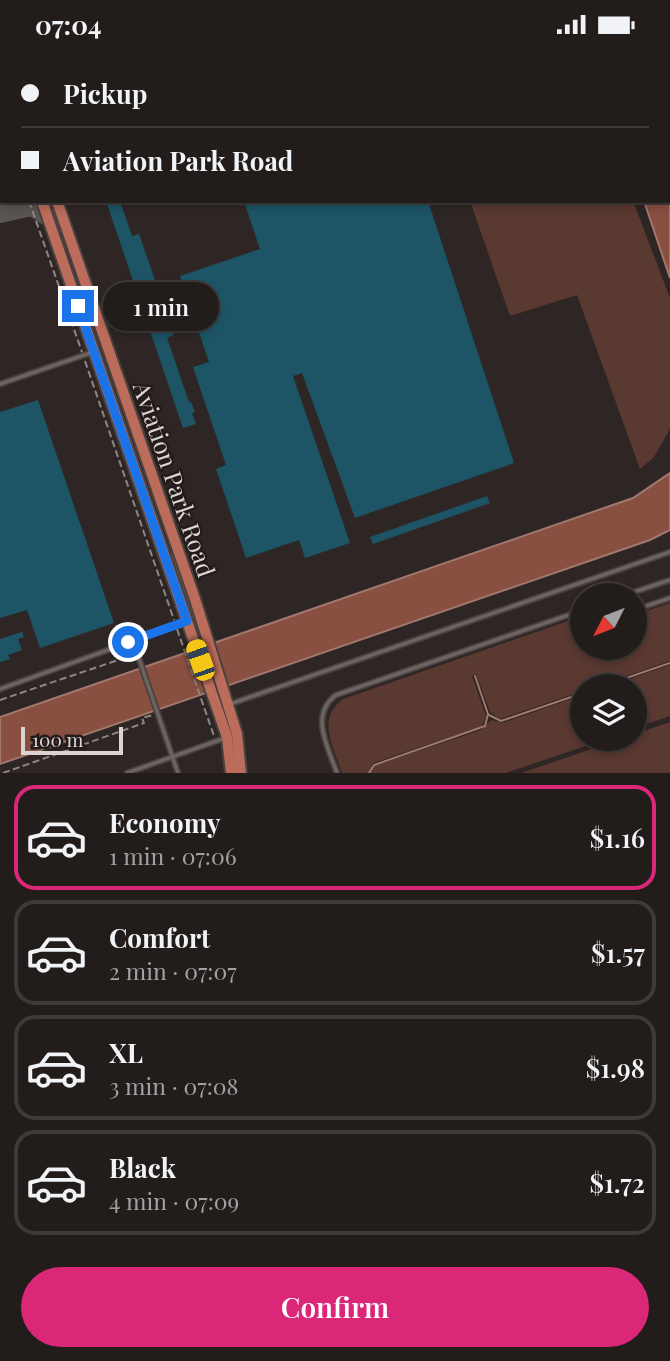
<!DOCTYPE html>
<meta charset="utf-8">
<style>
body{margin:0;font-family:"Playfair Display",serif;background:#2a2524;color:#f1f3f6;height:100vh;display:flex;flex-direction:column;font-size:26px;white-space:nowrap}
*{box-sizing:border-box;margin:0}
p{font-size:23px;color:#a2a1a3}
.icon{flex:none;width:38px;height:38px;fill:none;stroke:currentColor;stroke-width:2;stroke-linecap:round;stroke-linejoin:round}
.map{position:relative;height:724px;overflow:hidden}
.panel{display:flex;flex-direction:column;background:#221c1b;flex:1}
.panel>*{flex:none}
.hud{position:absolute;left:0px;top:0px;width:670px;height:154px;box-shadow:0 4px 10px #0003,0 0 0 2px #3f3a3a;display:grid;align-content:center;height:154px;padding:0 21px;background:#221c1b}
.needle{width:46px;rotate:228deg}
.fabs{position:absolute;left:570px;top:534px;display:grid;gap:14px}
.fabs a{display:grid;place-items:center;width:77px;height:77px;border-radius:50%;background:#221c1b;box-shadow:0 4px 10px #0003,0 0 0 2px #3f3a3a;font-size:35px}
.scale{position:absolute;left:21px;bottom:18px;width:102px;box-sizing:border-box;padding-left:7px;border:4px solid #dad5d3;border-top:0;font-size:19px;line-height:24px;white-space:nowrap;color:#dad5d3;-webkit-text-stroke:5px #241c1a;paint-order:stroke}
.end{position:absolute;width:32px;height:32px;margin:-16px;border:9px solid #1a73e8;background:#fff;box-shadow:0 0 0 4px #fff}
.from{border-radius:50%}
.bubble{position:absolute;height:49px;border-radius:24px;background:#221c1b;box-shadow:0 4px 10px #0003,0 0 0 2px #3f3a3a;font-size:23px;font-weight:600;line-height:49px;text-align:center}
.car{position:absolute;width:21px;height:42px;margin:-21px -10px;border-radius:9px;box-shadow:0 0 5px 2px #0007;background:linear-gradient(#f5c518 24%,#345 0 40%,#f5c518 0 76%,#345 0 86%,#f5c518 0)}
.hud b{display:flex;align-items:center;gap:24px;height:66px;font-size:26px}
.hud b+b{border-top:2px solid #3f3a3a}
.hud i{width:18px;height:18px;background:#f1f3f6}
ul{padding:12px 0 0;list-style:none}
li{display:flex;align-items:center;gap:21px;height:105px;margin:0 14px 10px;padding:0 7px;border:4px solid #3f3a3a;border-radius:21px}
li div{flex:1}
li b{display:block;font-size:26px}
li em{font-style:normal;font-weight:600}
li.active{border-color:#db2777}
li>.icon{width:63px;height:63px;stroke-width:1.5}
.button{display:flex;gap:14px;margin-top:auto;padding:14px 21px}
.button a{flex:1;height:80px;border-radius:42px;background:#db2777;color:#fff;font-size:28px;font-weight:600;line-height:80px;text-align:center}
.status{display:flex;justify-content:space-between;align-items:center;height:49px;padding:0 35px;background:#221c1b;direction:ltr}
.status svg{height:19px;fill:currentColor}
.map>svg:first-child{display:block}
</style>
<div class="status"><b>07:04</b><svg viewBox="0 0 49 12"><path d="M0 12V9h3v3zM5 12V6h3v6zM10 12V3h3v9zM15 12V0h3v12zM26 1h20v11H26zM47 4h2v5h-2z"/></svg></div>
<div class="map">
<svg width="670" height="724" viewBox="0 0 670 724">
<rect width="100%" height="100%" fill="#2e2624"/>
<path fill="#5a3931" d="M470 152H633L670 249V380L654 408 640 420 577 246 510 267Z
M670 554V612L597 637H583V642L500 670 490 663 476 625 472 627 486 667 482 677 373 714 368 724H342C333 697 316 670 343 650L568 572 573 587 583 584V598H635V566Z
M670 616V667L635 679V637H609Z
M583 646V690H606L506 724H370L374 717 481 681 491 671 502 674Z
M670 673V724H521L621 690H635V685Z"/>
<path fill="#895042" stroke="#a1786e" stroke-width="2" d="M669 81 670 85V229L644 152H668Z
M670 424V481L650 491 0 715V668L633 449Z"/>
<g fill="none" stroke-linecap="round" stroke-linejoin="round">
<path stroke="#a1786e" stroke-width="2" d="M603 637 670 614
M489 666 501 672 583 644
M369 724 374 716 485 677 488 665 475 627"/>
<path stroke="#5a5452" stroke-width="18" d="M0 165 32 158 52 171 54 177
M172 514 228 676"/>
</g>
<path fill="#1d5566" d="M106 152H120L132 187 139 185 174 286 167 289 189 353H191L195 363 192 364 196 375 183 379Z
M244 152H428L514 414 355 469 302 324 293 327 350 494 305 509 299 491 246 509 216 420 226 416 193 318 209 313 180 227 260 200Z
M38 351 114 574 40 599 27 561 0 569V363Z
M487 447 490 454 373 495 370 488Z
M22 583 24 588 18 590 22 601 8 606 10 610 0 613V590Z"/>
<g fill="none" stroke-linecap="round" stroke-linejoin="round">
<defs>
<path id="lane" d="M0 335 93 303
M625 546 670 531
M635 561 670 549
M577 581 583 579
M133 592 178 724
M0 640 185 573
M230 655 670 503
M127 724 225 689
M337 724C328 698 309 666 336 646L583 561"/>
<path id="primary" d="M5 0V2
M0 32 2 37
M42 152 227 688 231 724
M57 152 195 550 237 685 241 724"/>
</defs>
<use href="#lane" stroke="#494240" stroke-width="7"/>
<use href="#primary" stroke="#494240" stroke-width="14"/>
<path stroke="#8d8684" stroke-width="2" stroke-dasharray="7 3.5" stroke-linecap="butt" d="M0 69 2 74
M29 152 82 303
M85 312 174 571
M177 580 214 687
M0 651 130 607 133 611
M3 724 144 674 142 669 153 666"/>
<use href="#lane" stroke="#6d6361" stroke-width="3.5"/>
<use href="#primary" stroke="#bc6c5a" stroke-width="10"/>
</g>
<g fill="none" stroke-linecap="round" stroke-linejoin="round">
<path stroke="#1a73e8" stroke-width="9" d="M78 257 187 572 128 593"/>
</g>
<g text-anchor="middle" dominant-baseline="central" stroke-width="5" stroke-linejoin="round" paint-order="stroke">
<g font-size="24" fill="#dad5d3" stroke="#241c1a">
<text transform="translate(175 430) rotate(71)">Aviation Park Road</text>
</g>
</g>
</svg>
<div class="fabs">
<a><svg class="needle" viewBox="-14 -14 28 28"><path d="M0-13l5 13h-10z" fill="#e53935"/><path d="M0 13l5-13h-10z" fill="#a2a1a3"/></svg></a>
<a><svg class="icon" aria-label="layers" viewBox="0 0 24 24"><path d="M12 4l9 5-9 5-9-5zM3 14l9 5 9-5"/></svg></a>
</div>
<div class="scale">100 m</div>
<i class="end from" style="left:128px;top:593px"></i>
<i class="end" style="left:78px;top:257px"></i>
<div class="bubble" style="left:103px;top:233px;width:116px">1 min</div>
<i class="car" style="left:200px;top:611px;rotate:341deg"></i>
<div class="hud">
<b><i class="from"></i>Pickup</b>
<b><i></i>Aviation Park Road</b>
</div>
</div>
<section class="panel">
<ul>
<li class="active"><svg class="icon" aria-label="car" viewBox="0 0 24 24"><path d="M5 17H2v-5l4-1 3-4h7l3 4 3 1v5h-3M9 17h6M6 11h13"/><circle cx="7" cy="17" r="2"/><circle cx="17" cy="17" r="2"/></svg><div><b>Economy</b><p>1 min · 07:06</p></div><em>$1.16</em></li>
<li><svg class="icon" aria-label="car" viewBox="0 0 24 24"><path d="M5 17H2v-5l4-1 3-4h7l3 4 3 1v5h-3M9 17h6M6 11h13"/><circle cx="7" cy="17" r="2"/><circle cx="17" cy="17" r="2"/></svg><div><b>Comfort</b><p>2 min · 07:07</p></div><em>$1.57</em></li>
<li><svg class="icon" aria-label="car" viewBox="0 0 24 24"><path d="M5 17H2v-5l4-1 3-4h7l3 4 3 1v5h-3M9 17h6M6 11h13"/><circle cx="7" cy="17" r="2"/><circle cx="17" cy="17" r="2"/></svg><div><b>XL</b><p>3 min · 07:08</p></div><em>$1.98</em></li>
<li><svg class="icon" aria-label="car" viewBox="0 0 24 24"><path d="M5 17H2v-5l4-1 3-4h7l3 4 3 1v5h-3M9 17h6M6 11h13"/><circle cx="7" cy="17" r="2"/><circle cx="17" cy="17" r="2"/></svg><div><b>Black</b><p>4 min · 07:09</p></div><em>$1.72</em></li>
</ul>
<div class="button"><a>Confirm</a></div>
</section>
